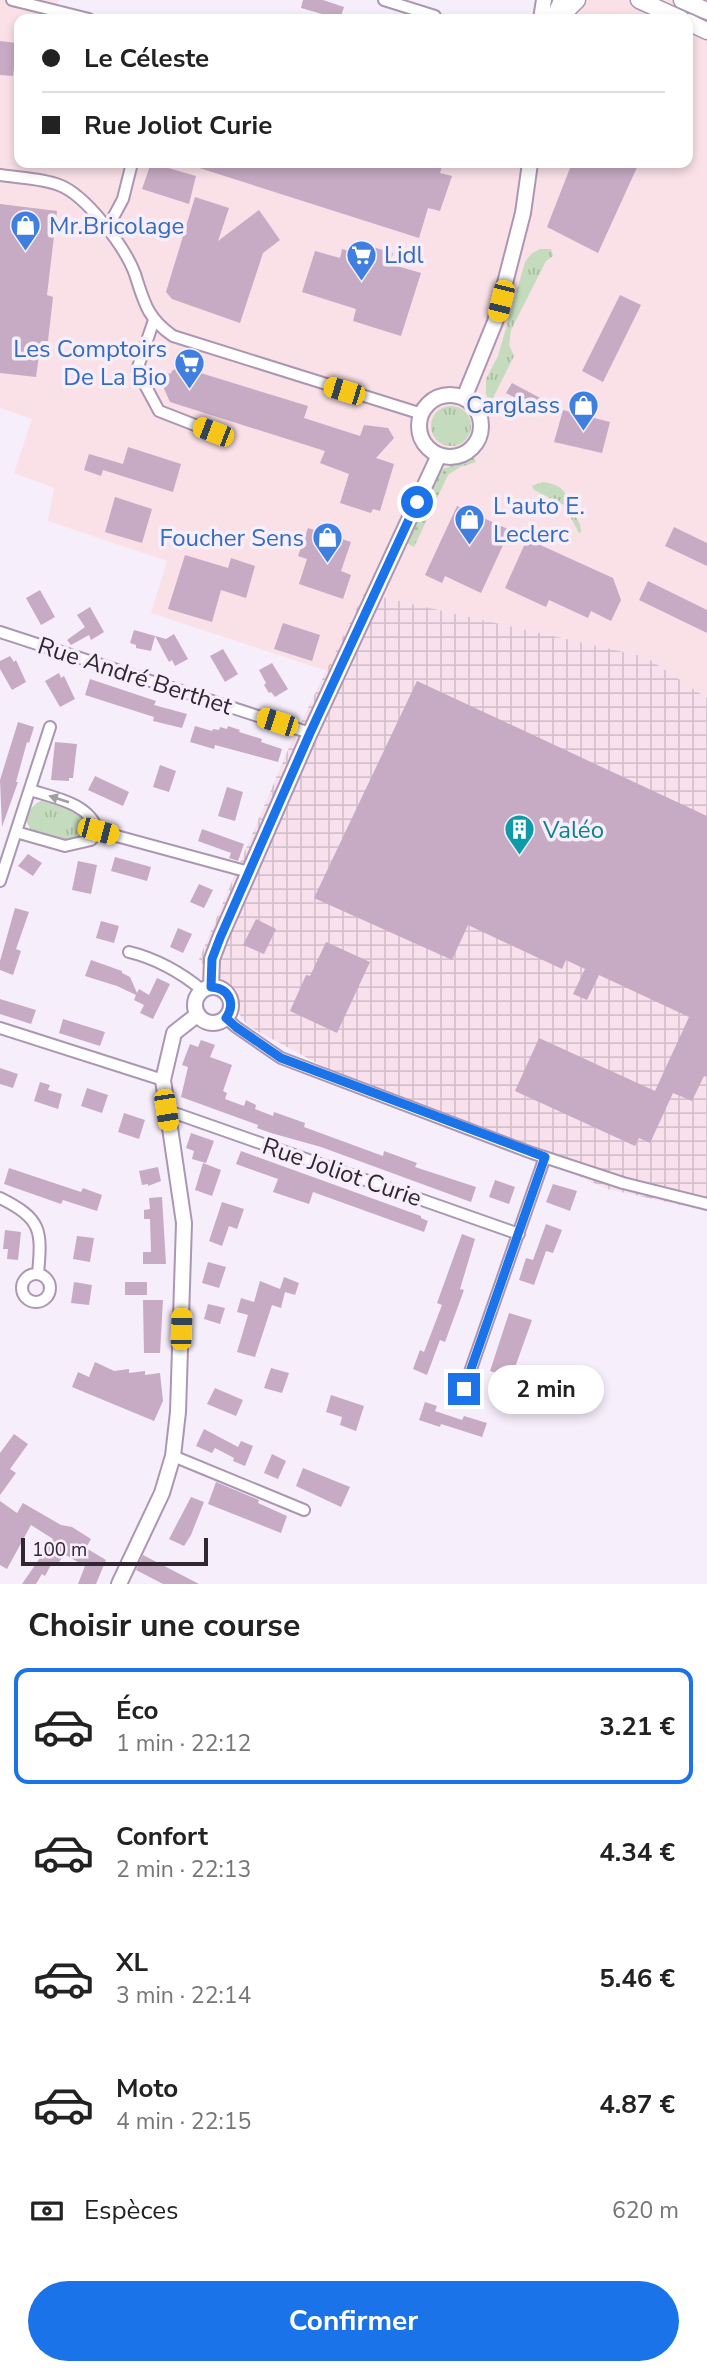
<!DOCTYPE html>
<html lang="fr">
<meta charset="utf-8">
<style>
body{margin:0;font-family:"Nunito Sans",sans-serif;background:#f2f2f2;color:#222;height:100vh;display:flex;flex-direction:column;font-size:26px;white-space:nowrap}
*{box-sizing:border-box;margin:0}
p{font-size:23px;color:#767676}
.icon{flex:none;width:38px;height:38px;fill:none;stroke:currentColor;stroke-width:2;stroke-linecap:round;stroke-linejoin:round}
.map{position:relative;height:1584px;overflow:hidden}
.side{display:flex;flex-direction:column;background:#fff;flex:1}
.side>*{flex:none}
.guide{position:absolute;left:14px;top:14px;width:679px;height:154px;border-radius:14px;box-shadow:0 4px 10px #0003;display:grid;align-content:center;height:154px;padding:0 28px;background:#fff}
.scale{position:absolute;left:21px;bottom:18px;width:187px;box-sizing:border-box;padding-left:7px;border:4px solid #302733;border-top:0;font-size:19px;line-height:24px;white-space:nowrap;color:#302733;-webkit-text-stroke:5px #f7eefb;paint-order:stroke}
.end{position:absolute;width:32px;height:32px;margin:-16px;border:9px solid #1a73e8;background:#fff;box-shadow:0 0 0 4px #fff}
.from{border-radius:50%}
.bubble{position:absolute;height:49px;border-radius:24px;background:#fff;box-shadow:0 4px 10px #0003;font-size:23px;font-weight:700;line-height:49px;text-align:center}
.car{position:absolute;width:21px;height:42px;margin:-21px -10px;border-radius:9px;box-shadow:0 0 5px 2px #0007;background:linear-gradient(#f5c518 24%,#345 0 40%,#f5c518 0 76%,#345 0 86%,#f5c518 0)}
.guide b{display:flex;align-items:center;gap:24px;height:66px;font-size:26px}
.guide b+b{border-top:2px solid #e0e0e0}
.guide i{width:18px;height:18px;background:#222}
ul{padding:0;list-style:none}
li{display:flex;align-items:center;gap:21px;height:116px;margin:0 14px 10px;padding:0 14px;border:4px solid transparent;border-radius:14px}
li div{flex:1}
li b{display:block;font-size:26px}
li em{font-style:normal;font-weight:700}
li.selected{border-color:#1a73e8}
li>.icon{width:63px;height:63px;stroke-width:1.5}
h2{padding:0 28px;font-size:32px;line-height:84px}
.pay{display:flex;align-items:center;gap:18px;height:77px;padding:0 28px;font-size:26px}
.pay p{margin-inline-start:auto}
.primary-button{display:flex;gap:14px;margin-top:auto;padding:14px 28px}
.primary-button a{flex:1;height:80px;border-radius:42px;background:#1a73e8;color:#fff;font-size:28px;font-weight:700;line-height:80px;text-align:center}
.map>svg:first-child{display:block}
</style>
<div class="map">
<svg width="707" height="1584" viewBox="0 0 707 1584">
<defs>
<pattern id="industrial-grid" width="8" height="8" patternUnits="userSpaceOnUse" patternTransform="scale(1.75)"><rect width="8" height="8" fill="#f8e1ec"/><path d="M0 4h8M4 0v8" fill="none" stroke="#d5c1cb"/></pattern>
<pattern id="grass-tufts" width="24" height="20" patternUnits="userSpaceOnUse" patternTransform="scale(1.75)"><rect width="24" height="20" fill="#c4dbbd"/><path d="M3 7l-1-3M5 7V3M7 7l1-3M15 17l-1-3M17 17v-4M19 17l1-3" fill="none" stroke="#a9bca3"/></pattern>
<pattern id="park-dots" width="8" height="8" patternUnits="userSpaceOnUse" patternTransform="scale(1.75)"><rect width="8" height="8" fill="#c4dbbd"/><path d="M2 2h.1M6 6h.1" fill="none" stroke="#a9bca3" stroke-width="1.8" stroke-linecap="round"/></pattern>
</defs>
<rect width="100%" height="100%" fill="#f7eefb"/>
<path fill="#fae0e7" d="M0 0H59L49 15 64 19H19V163H688V19H555L560 0H707V698L646 657 364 593 327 671 151 613 167 561 48 521 54 488 14 473 32 419 0 408Z"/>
<path fill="url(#industrial-grid)" d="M364 593 646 657 707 698V1211L607 1189 436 1111 328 1069 248 1026 199 959 290 745Z"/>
<path fill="url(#grass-tufts)" d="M540 249H551L553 256 546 261 511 330 509 345 514 356 490 404 486 394V379L498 356 525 262 531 254Z
M431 426a20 20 0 1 1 40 0a20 20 0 1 1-40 0Z
M543 482C565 485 566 494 573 511 576 519 582 524 581 532L579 533 564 505 534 490 532 486Z
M42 800 73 811 88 825V832C70 845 49 840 31 830L26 821C29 810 32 805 42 800Z"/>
<path fill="url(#park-dots)" d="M474 458 476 462 460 467 448 475 414 547 407 543 440 470Z"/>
<path fill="#c7aac4" d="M303 0H323L344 7 340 19 301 8Z
M0 41 17 43 13 76 0 75Z
M151 163 196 176 189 204 142 189Z
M190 163H443L440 173 452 176 440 211 428 208 419 238 190 165Z
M572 163H639L598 253 547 227Z
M195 197 229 208 218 241 259 210 280 240 263 253 240 323 172 299 166 292Z
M0 204 57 211 47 295 53 297 48 341H41L36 377 0 373Z
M366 245 393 253 390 264 421 273 401 336 353 321 356 309 302 292 315 251 340 258 342 249 362 255Z
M620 295 641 305 603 382 582 371Z
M181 367 308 406 304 418 360 436 364 425 388 428 394 438 376 458 394 464 380 511 373 509 371 513 340 503 349 474 320 463 325 451 170 402 162 384 166 372 170 374 173 370Z
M512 383 542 399 537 409 506 393Z
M563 410 610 422 602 453 554 442Z
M128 447 181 464 173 492 103 470 101 476 84 470 89 454 123 464Z
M115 497 152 509 142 543 105 532Z
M457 506 510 530 481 593 445 576 442 583 425 575Z
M674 527 707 543V566L665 546Z
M308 528 351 542 341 571 351 575 343 599 299 584 307 559 298 556Z
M527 539 613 578 621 600 611 621 591 611 588 618 549 600 546 607 505 588Z
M185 555 228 568 231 558 255 566 246 598 221 590 212 622 168 609Z
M648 581 707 610V633L639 600Z
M40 590 55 617 41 625 26 598Z
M90 607 104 632 91 640 89 635 71 645 67 640 85 627 77 615Z
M283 623 320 635 312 661 274 649Z
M134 630 166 639 174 634 188 659 175 666 172 660 169 662 155 636 151 651 136 648V645L130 643Z
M223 649 238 674 225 682 210 656Z
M10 656 14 662 16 660 26 682 12 690 0 669V661Z
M272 663 288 689 275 697 271 692 269 693 264 685 266 683 259 670Z
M59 673 61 678 64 676 75 699 60 707 45 681Z
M90 679 156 701 154 705 187 714 182 728 153 721 154 717 85 695Z
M417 681 707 816V1077L704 1076 692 1101 673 1093 650 1143 639 1138 635 1146 515 1091 539 1038 655 1091 689 1017 599 975 587 1000 573 994 585 969 566 960 562 969 468 925 452 960 314 898Z
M18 722 34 727 29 743 27 742 16 782H18L2 827 0 780Z
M195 726 212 731 213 729 219 730 220 727 227 729 228 726 240 730 239 732 262 739 261 742 282 749 278 762 215 745 214 749 190 742Z
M55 742 77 744 73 778H69V781L51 780Z
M160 765 176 771 169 792 153 787Z
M95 776 129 792 123 806 88 790Z
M227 787 243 792 235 821 218 816Z
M202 829 244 844 238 861 229 858 231 853 198 841Z
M28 854 42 863 33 876 18 866Z
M115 857 151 867 147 881 111 871Z
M78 861 97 865 91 894 72 890Z
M199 884 213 890 204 908 190 902Z
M15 908 29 912 16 949 21 951 13 975 0 970V961Z
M256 919 276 929 264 954 243 945Z
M101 921 119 926 114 943 96 938Z
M178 928 192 934 183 953 170 947Z
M326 942 370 962 337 1033 290 1011 306 975 310 976Z
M91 960 122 971V973L130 977 137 993 139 989 149 995 157 978 170 984 153 1019 140 1013 144 1005 134 1000 136 995 117 986 85 976Z
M0 999 36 1010 31 1024 0 1014Z
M63 1019 105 1032 100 1046 59 1033Z
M201 1040 215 1045 210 1057 232 1065 223 1091 227 1093 225 1099 244 1106 246 1100 256 1105 255 1109 273 1116 274 1112 305 1123 304 1127 383 1156 384 1151 417 1163 415 1167 476 1187 471 1202 321 1147 271 1133 257 1128 258 1125 181 1097 188 1067 182 1065 190 1044 198 1047Z
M0 1068 18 1074 13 1088 0 1084Z
M40 1082 50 1085 48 1090 62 1094 58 1109 34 1101Z
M87 1088 108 1095 102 1113 81 1106Z
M124 1113 145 1120 139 1139 118 1132Z
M191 1133 214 1141 206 1163 192 1159 194 1151 186 1148Z
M241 1151 421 1216V1218L428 1221 424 1232 313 1192 309 1204 273 1192 278 1179 236 1164Z
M203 1163 221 1170 212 1196 195 1190Z
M158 1167 161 1181 148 1186V1184L142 1185 139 1171Z
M9 1168 81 1192 83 1188 102 1195 97 1211 63 1200 61 1204 4 1184Z
M495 1180 515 1187 509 1204 489 1197Z
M553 1184 577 1191 570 1211 546 1202Z
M162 1197 166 1264H143V1252H151L150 1219H144V1210L150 1209 149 1198Z
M222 1202 244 1209 237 1229 229 1226 222 1246 209 1241Z
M546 1224 562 1230 553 1253 546 1251 534 1285 519 1280 526 1258 533 1260Z
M5 1230 21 1232 18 1260 7 1259 8 1249H3Z
M462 1234 475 1239 460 1289 464 1290 445 1342 440 1340 427 1375 413 1369 420 1350 424 1352 442 1305 437 1303Z
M77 1236 94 1238 90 1262 73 1259Z
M208 1262 226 1267 219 1288 202 1283Z
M284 1277 299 1283 295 1295 285 1292 281 1308 272 1305 255 1357 237 1352 248 1315 237 1312 241 1298 254 1302 260 1281 280 1289Z
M74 1282 92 1285 89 1305 71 1303Z
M125 1282H147V1295H125Z
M143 1300H163L160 1353H144Z
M208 1304 225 1308 220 1324 204 1319Z
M509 1313 532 1320 509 1384 494 1378 496 1373 490 1371Z
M95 1362 114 1371 129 1369V1373L145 1371V1375L160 1373 163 1401 154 1421 72 1387 78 1372 89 1377Z
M271 1368 289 1373 282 1393 264 1388Z
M215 1388 243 1400 236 1416 207 1404Z
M331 1395 364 1406 356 1431 340 1425 342 1417 326 1412Z
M425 1402 437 1406 435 1411 462 1420 464 1416 487 1423 482 1437 441 1424 440 1427 419 1420Z
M204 1429 238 1447 241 1441 253 1446 245 1466 233 1461 234 1458 215 1448 212 1453 196 1446Z
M14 1434 28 1444 10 1469 16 1473 0 1495V1453Z
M272 1454 286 1461 278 1479 264 1473Z
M303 1468 350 1487 341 1507 296 1486Z
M216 1482 259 1500 258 1503 287 1516 281 1533 208 1504Z
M191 1497 204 1502 191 1535 184 1546 169 1539Z
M0 1501 17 1513 23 1503 61 1525 72 1527 91 1539 86 1548 106 1560 96 1584H78L85 1566 64 1554 58 1564 52 1563 45 1576 42 1574 36 1584H22L53 1539 31 1525 7 1569 0 1565Z
M143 1555 199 1584H163L136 1570Z"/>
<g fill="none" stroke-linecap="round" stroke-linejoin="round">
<defs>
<path id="street" d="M12 0 89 19
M384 0 435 16 434 19
M0 175C19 178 41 178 59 185 86 195 125 247 135 274 144 302 147 318 173 336L422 414
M107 229 123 199 132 163
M154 320 137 370 159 411 213 432
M0 632 310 733
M98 831 249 872
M16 832 65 846 91 840 98 831C89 803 55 798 30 790
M0 881 50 727
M129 952C155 958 182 973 202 990
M226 1018 236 1027 281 1058 532 1153 623 1183 707 1204
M0 1028 163 1080
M166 1110 519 1234
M0 1198C42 1219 42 1230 38 1274
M22 1288a14 14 0 1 1 28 0a14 14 0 1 1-28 0Z
M464 1389 545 1157
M173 1456 304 1510"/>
<path id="secondary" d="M541 19 544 0
M553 19 561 0
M419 426a31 31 0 1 1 62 0a31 31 0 1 1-62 0Z
M464 398 495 322 523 213 530 163
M195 1005a18 18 0 1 1 36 0a18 18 0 1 1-36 0Z
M211 987 212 959 220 938 310 733 439 455
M119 1584 162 1493 173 1456 178 1412 184 1223 163 1080 174 1033 197 1015"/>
<path id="primary" d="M639 0 681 19
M682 0 707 11
M558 19 577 0
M688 22 707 31"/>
</defs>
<use href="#street" stroke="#ab96b3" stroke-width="14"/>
<use href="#secondary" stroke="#ab96b3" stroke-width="18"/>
<use href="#primary" stroke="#ab96b3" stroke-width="19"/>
<use href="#street" stroke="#fff" stroke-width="10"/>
<use href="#secondary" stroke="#fff" stroke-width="14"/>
<use href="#primary" stroke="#fff" stroke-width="16"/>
</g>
<defs><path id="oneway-solid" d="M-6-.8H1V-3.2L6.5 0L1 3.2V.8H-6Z" transform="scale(1.75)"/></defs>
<use fill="#a29ea3" href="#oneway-solid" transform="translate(59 799) rotate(-162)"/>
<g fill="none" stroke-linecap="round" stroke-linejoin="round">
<path stroke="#1a73e8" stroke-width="9" d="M417 502 310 733 220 938 212 959 211 987C229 988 236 1003 226 1018L236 1027 281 1058 545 1157 464 1389"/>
</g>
<defs>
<symbol id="shop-pin" viewBox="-11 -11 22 30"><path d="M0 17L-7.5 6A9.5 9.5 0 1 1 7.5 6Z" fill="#3f7fe0" stroke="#f7eefb"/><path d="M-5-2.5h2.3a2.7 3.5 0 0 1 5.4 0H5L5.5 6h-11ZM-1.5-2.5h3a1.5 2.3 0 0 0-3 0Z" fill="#fff"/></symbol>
<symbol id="supermarket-pin" viewBox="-11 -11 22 30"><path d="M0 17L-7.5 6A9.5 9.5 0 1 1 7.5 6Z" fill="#3f7fe0" stroke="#f7eefb"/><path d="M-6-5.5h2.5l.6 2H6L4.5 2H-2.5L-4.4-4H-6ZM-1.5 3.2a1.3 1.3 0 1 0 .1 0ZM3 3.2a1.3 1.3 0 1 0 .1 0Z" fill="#fff"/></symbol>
<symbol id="building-pin" viewBox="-11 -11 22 30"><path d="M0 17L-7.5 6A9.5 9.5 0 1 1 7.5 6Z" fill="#0f9aa8" stroke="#f7eefb"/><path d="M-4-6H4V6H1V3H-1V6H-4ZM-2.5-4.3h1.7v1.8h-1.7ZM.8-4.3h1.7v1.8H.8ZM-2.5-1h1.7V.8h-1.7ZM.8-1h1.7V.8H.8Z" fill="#fff"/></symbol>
</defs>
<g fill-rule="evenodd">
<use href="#shop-pin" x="8" y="208" width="35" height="47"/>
<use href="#supermarket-pin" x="344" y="238" width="35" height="47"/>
<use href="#supermarket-pin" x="172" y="346" width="35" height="47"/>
<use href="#shop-pin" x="566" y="388" width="35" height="47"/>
<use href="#shop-pin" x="452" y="502" width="35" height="47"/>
<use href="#shop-pin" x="310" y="520" width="35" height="47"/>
<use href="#building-pin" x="502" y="812" width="35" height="47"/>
</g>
<g text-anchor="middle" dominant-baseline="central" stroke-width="7" stroke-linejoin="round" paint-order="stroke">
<g font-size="24" fill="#366cbe" stroke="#f7eefb" text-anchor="start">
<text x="49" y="226">Mr.Bricolage</text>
<text x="384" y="255">Lidl</text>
<text x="167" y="349" text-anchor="end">Les Comptoirs<tspan x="167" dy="28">De La Bio</tspan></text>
<text x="560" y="405" text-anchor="end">Carglass</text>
<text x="493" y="506">L'auto E.<tspan x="493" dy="28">Leclerc</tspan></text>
<text x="304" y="538" text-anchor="end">Foucher Sens</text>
</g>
<g font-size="24" fill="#302733" stroke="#f7eefb">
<text transform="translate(135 676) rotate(18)">Rue André Berthet</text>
<text transform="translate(342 1172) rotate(19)">Rue Joliot Curie</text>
</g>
<g font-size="24" fill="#0d838f" stroke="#f7eefb" text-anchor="start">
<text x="543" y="830">Valéo</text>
</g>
</g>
</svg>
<div class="scale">100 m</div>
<i class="end from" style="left:417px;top:502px"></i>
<i class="end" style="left:464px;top:1389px"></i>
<div class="bubble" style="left:488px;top:1365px;width:116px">2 min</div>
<i class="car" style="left:501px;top:301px;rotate:194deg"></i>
<i class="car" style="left:344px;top:391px;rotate:287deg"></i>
<i class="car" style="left:213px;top:432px;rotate:291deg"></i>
<i class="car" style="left:277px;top:722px;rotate:288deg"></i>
<i class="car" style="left:98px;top:831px;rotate:105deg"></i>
<i class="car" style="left:166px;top:1110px;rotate:171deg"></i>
<i class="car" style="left:181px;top:1329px;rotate:2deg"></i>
<div class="guide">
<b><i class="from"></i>Le Céleste</b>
<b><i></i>Rue Joliot Curie</b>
</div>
</div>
<section class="side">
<h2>Choisir une course</h2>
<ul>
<li class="selected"><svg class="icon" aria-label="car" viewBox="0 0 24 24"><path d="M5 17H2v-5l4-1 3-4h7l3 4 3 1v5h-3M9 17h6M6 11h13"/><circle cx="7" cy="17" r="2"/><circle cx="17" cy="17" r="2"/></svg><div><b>Éco</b><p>1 min · 22:12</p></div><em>3.21 €</em></li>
<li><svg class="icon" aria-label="car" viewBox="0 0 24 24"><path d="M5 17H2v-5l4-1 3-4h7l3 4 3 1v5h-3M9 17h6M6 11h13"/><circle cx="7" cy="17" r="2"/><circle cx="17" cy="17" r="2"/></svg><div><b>Confort</b><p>2 min · 22:13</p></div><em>4.34 €</em></li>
<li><svg class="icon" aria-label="car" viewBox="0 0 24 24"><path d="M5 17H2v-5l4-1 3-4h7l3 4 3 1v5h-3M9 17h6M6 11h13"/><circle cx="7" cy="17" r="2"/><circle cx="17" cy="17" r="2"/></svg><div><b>XL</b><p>3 min · 22:14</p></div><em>5.46 €</em></li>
<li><svg class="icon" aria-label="car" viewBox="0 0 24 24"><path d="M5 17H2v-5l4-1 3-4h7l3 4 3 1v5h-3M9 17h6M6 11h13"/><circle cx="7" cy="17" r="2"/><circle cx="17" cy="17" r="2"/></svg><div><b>Moto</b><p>4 min · 22:15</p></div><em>4.87 €</em></li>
</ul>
<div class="pay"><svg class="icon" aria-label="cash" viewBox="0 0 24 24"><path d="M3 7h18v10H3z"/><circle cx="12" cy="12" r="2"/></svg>Espèces<p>620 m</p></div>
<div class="primary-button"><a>Confirmer</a></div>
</section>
